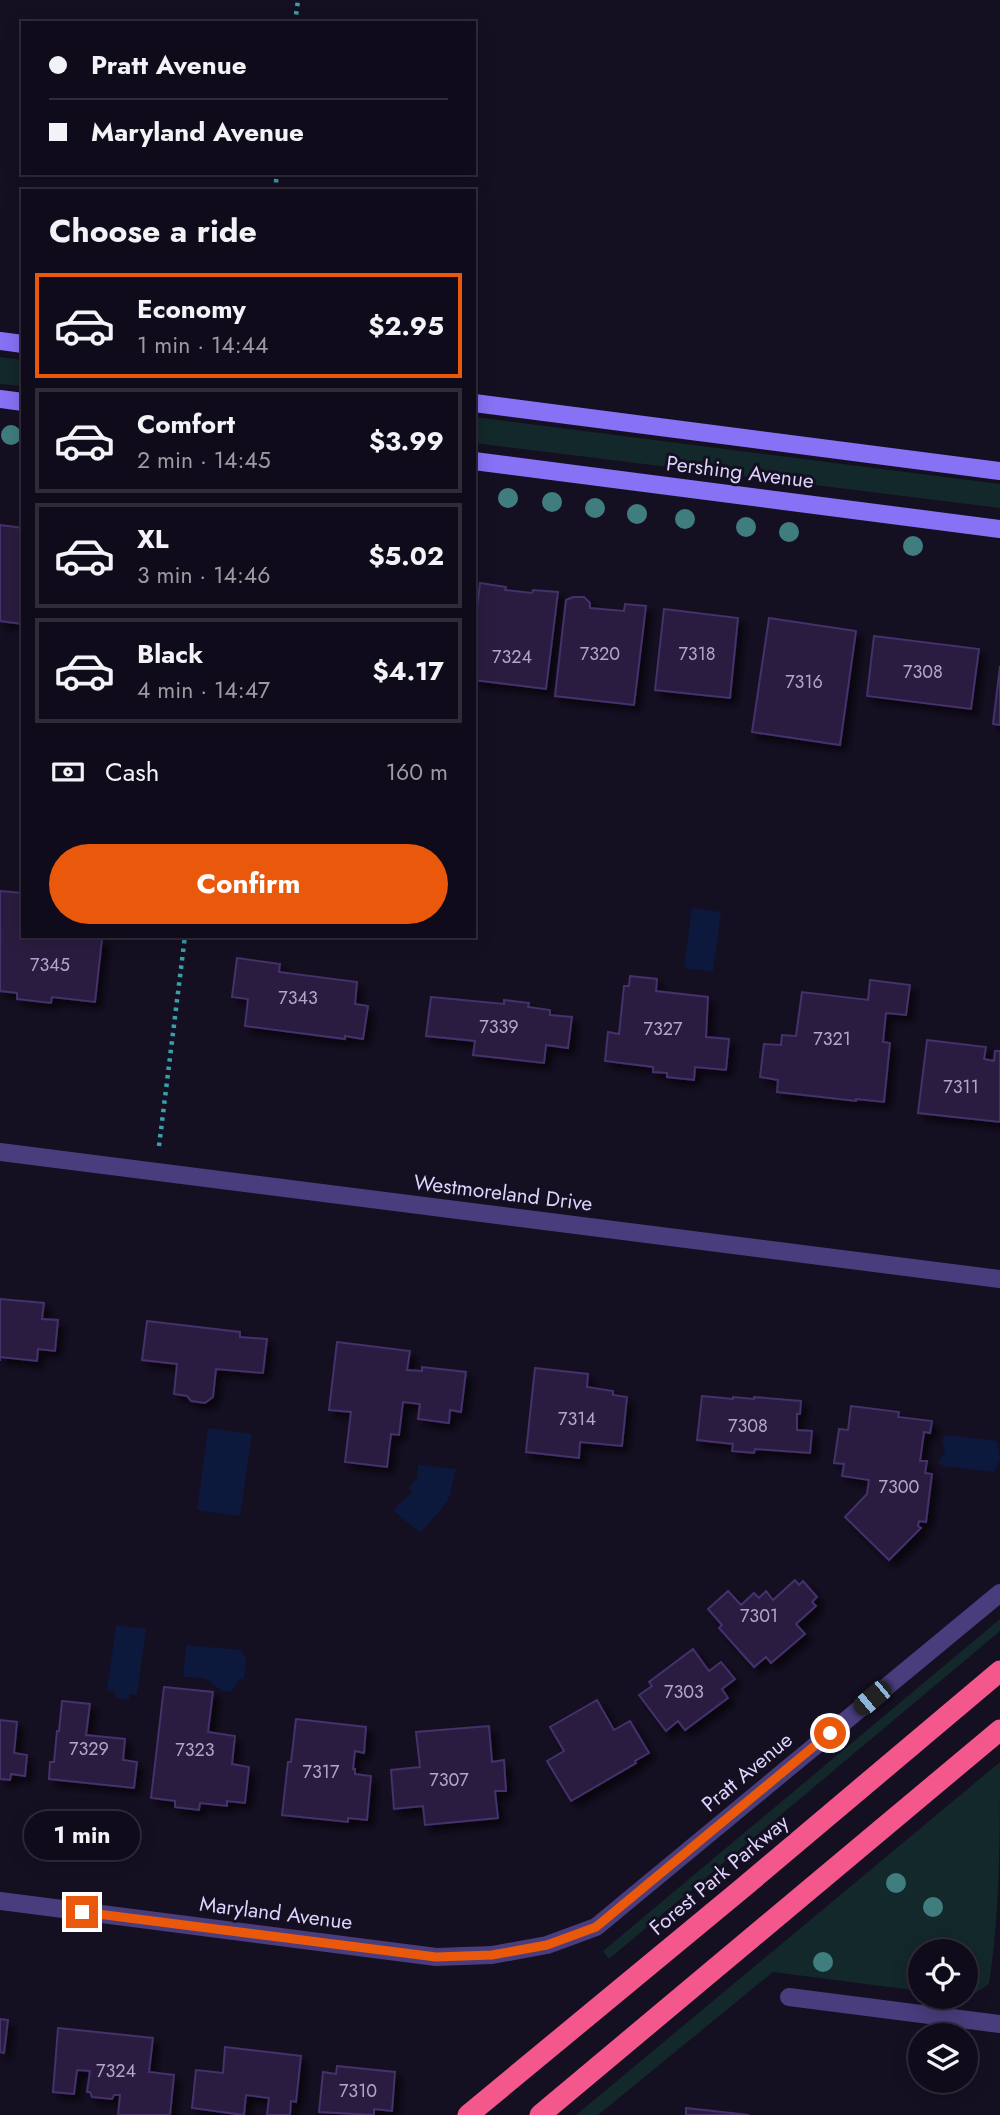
<!DOCTYPE html>
<meta charset="utf-8">
<style>
body{margin:0;font-family:Jost,sans-serif;background:#191423;color:#f1f3f6;height:100vh;display:flex;flex-direction:column;font-size:26px;white-space:nowrap}
*{box-sizing:border-box;margin:0}
p{font-size:23px;color:#9c9ba2}
.icon{flex:none;width:38px;height:38px;fill:none;stroke:currentColor;stroke-width:2;stroke-linecap:round;stroke-linejoin:round}
.map{position:relative;flex:1;overflow:hidden}
.drawer{position:absolute;left:21px;top:189px;width:455px;height:749px;display:flex;flex-direction:column;background:#100b1a;border-radius:0px;box-shadow:0 4px 18px #0003,0 0 0 2px #302b39}
.drawer>*{flex:none}
.banner{position:absolute;left:21px;top:21px;width:455px;height:154px;border-radius:0px;box-shadow:0 4px 18px #0003,0 0 0 2px #302b39;display:grid;align-content:center;height:154px;padding:0 28px;background:#100b1a}
.buttons{position:absolute;left:908px;top:1939px;display:grid;gap:14px}
.buttons a{display:grid;place-items:center;width:70px;height:70px;border-radius:50%;background:#100b1a;box-shadow:0 4px 18px #0003,0 0 0 2px #302b39;font-size:35px}
.end{position:absolute;width:32px;height:32px;margin:-16px;border:9px solid #ea580c;background:#fff;box-shadow:0 0 0 4px #fff}
.from{border-radius:50%}
.bubble{position:absolute;height:49px;border-radius:24px;background:#100b1a;box-shadow:0 4px 18px #0003,0 0 0 2px #302b39;font-size:23px;font-weight:700;line-height:49px;text-align:center}
.car{position:absolute;width:21px;height:42px;margin:-21px -10px;border-radius:9px;box-shadow:0 0 5px 2px #0007;background:linear-gradient(#222 24%,#8ab4d8 0 40%,#222 0 76%,#8ab4d8 0 86%,#222 0)}
.banner b{display:flex;align-items:center;gap:24px;height:66px;font-size:26px}
.banner b+b{border-top:2px solid #302b39}
.banner i{width:18px;height:18px;background:#f1f3f6}
ul{padding:0;list-style:none}
li{display:flex;align-items:center;gap:21px;height:105px;margin:0 14px 10px;padding:0 14px;border:4px solid #302b39;border-radius:0px}
li div{flex:1}
li b{display:block;font-size:26px}
li em{font-style:normal;font-weight:700}
li.on{border-color:#ea580c}
li>.icon{width:63px;height:63px;stroke-width:1.5}
h2{padding:0 28px;font-size:32px;line-height:84px}
.pay{display:flex;align-items:center;gap:18px;height:77px;padding:0 28px;font-size:26px}
.pay p{margin-inline-start:auto}
.primary-button{display:flex;gap:14px;margin-top:auto;padding:14px 28px}
.primary-button a{flex:1;height:80px;border-radius:42px;background:#ea580c;color:#fff;font-size:28px;font-weight:700;line-height:80px;text-align:center}
.map>svg:first-child{display:block}
</style>
<div class="map">
<svg width="1000" height="2115" viewBox="0 0 1000 2115">
<defs>
<filter id="shadow"><feDropShadow dx="6" dy="6" stdDeviation="3.5" flood-color="#0009"/></filter>
</defs>
<rect width="100%" height="100%" fill="#150f22"/>
<path fill="#13282b" d="M0 357 23 360V386L0 384Z
M474 417 1000 484V508L474 443Z
M1000 1619V1631L609 1959 603 1951Z
M1000 1762C1000 1833 1000 1917 989 1984L977 1992 966 1995V1951H920V1991L773 1972 598 2115H576Z"/>
<path fill="#0d183d" d="M692 908 721 912 713 972 684 968Z
M208 1428 252 1434 240 1516 197 1510Z
M946 1435 997 1441 1000 1459 994 1472 942 1466V1464H938L945 1451 942 1441Z
M418 1465 456 1469 448 1501 420 1533 393 1510 412 1492 409 1487 417 1478Z
M116 1625 146 1629 137 1695 130 1694 129 1699 115 1698V1692L107 1691Z
M186 1645 240 1650 246 1657 244 1679H240C225 1707 218 1682 202 1678 196 1677 189 1677 183 1677Z"/>
<path fill="#291d41" stroke="#44306b" stroke-width="2" filter="url(#shadow)" d="M0 525 23 528V624L0 621Z
M480 583 506 587 505 590 532 593 533 590 558 592 546 689 474 680V633Z
M573 597H584L590 603V608L624 611 625 604 646 606 634 705 555 696 566 600Z
M664 609 738 618 730 698 655 690Z
M769 618 856 631 840 745 752 732Z
M874 636 979 649 971 709 867 696Z
M1000 666V725L993 724Z
M0 891 23 893V936H77L102 939 95 1002 52 997 51 1003 17 999V993L0 991Z
M237 958 280 964 279 972 357 982 355 1004 368 1006 363 1039 345 1036V1039L245 1026 248 999 232 997Z
M630 976 657 979 656 991 708 997 706 1037 729 1039 726 1070 695 1067 694 1080 667 1077V1073L653 1072V1067L605 1061 608 1032 619 1034 624 986H629Z
M870 980 910 985 906 1015 886 1013 883 1042 890 1043 884 1102 856 1099V1101L777 1092 778 1080 760 1077 764 1044 781 1045 782 1035 796 1036 802 992 868 1000Z
M431 997 504 1004V1000L529 1003 528 1007 550 1010V1015L572 1017 568 1048 546 1045 544 1063 473 1055 475 1041 426 1036Z
M927 1040 986 1047 984 1059 994 1061 995 1051H1000V1122L918 1113Z
M0 1299 44 1303 42 1319 58 1320 55 1351 38 1349 37 1361 0 1357V1361Z
M147 1321 240 1332V1337L267 1339 263 1373 216 1369 213 1397 205 1403 191 1401 187 1396 174 1394 177 1364 142 1360Z
M337 1342 410 1351 407 1370 422 1371V1367L466 1372 461 1412 450 1410 449 1423 418 1419 420 1404 403 1402 399 1435 391 1434 387 1467 345 1462 351 1412 329 1410Z
M535 1368 588 1374 587 1387 613 1391V1395L627 1397 622 1446 580 1442 579 1458 526 1452Z
M702 1396 733 1399V1397L754 1399V1397L801 1401 800 1414H797V1430L812 1431 810 1453 755 1449 754 1453 732 1451 733 1444 697 1440Z
M851 1406 899 1412 898 1417 932 1421 930 1433 924 1432 920 1461H927L925 1473 932 1474 926 1522 919 1521 918 1526 921 1528 889 1560 845 1517 867 1494 869 1480 842 1476 844 1464 834 1463 839 1429 848 1430Z
M795 1580 799 1585 803 1581 817 1597 812 1602 816 1606 796 1624 805 1634 771 1663 766 1657 754 1667 719 1628 722 1625 708 1609 728 1591 741 1605 754 1593 759 1598 766 1591 773 1600Z
M693 1649 709 1671 721 1662 735 1679 722 1689 728 1698 685 1730 678 1721 666 1731 639 1695 652 1686 649 1682Z
M164 1687 213 1692 208 1732 235 1736 232 1764 249 1767 245 1803 227 1801V1806L200 1803 199 1810 175 1807V1801L151 1798Z
M597 1700 614 1730 630 1721 649 1753 635 1761 636 1763 571 1801 547 1761 564 1751 550 1727Z
M62 1701 90 1704 86 1735 125 1739 123 1760 137 1762 134 1788 49 1779 50 1762H54L57 1731H59Z
M296 1719 366 1727 364 1753 355 1751 353 1769H355V1774L371 1776 367 1820 348 1818V1822L282 1815 288 1762H291Z
M0 1720 17 1722 14 1753 27 1755 25 1776 11 1774 10 1780 0 1779Z
M489 1726 492 1762 504 1760 506 1791H495L498 1818 425 1825 423 1806 394 1809 391 1770 420 1767 416 1732Z
M0 2019 8 2020 4 2053 0 2052Z
M58 2028 153 2038 149 2072 174 2075 170 2115H118L120 2095H114L112 2099 92 2097 90 2092H87L90 2071 77 2070 74 2094 53 2092Z
M225 2047 301 2056 296 2102 291 2101 290 2115H267L269 2098 246 2095 244 2115 192 2108 196 2070 223 2073Z
M337 2066 395 2072 392 2111 374 2109V2115L319 2112 323 2072 336 2074Z
M686 2108 749 2115H686Z"/>
<g fill="none" stroke-linecap="round" stroke-linejoin="round">
<path stroke="#37a2ac" stroke-width="4.5" stroke-dasharray="3.5 5" stroke-linecap="butt" d="M295 23 298 0
M275 191 277 173
M159 1146 185 936"/>
<path stroke="#493d7d" stroke-width="18" d="M0 1152 1000 1279
M0 1901 436 1957 492 1955 547 1945 596 1927 1000 1593
M789 1997 1000 2024"/>
<path stroke="#8771f5" stroke-width="18" d="M0 341 23 344
M0 399 23 402
M474 403 1000 471
M474 461 1000 529"/>
<path stroke="#f3578c" stroke-width="21" d="M468 2115 739 1891 1000 1671
M540 2115 1000 1730"/>
</g>
<g fill="#407d7e">
<circle cx="11" cy="435" r="10"/>
<circle cx="508" cy="498" r="10"/>
<circle cx="552" cy="502" r="10"/>
<circle cx="595" cy="508" r="10"/>
<circle cx="637" cy="514" r="10"/>
<circle cx="685" cy="519" r="10"/>
<circle cx="746" cy="527" r="10"/>
<circle cx="789" cy="532" r="10"/>
<circle cx="913" cy="546" r="10"/>
<circle cx="896" cy="1883" r="10"/>
<circle cx="933" cy="1907" r="10"/>
<circle cx="823" cy="1962" r="10"/>
</g>
<g fill="none" stroke-linecap="round" stroke-linejoin="round">
<path stroke="#ea580c" stroke-width="9" d="M82 1912 436 1957 492 1955 547 1945 596 1927 830 1733"/>
</g>
<g text-anchor="middle" dominant-baseline="central" stroke-width="6" stroke-linejoin="round" paint-order="stroke">
<g font-size="18" fill="#b0a6cd">
<text x="600" y="654">7320</text>
<text x="697" y="654">7318</text>
<text x="512" y="657">7324</text>
<text x="923" y="672">7308</text>
<text x="804" y="682">7316</text>
<text x="50" y="965">7345</text>
<text x="298" y="998">7343</text>
<text x="499" y="1027">7339</text>
<text x="663" y="1029">7327</text>
<text x="832" y="1039">7321</text>
<text x="961" y="1087">7311</text>
<text x="577" y="1419">7314</text>
<text x="748" y="1426">7308</text>
<text x="899" y="1487">7300</text>
<text x="759" y="1616">7301</text>
<text x="684" y="1692">7303</text>
<text x="89" y="1749">7329</text>
<text x="195" y="1750">7323</text>
<text x="321" y="1772">7317</text>
<text x="449" y="1780">7307</text>
<text x="116" y="2071">7324</text>
<text x="358" y="2091">7310</text>
</g>
<g font-size="21" fill="#ddd3fc" stroke="#150f22">
<text transform="translate(740 472) rotate(7)">Pershing Avenue</text>
<text transform="translate(503 1193) rotate(7)">Westmoreland Drive</text>
<text transform="translate(747 1772) rotate(-40)">Pratt Avenue</text>
<text transform="translate(719 1875) rotate(-40)">Forest Park Parkway</text>
<text transform="translate(276 1913) rotate(7)">Maryland Avenue</text>
</g>
</g>
</svg>
<div class="buttons">
<a><svg class="icon" aria-label="locate" viewBox="0 0 24 24"><circle cx="12" cy="12" r="6"/><path d="M12 2v4M12 18v4M2 12h4M18 12h4"/></svg></a>
<a><svg class="icon" aria-label="layers" viewBox="0 0 24 24"><path d="M12 4l9 5-9 5-9-5zM3 14l9 5 9-5"/></svg></a>
</div>
<i class="end from" style="left:830px;top:1733px"></i>
<i class="end" style="left:82px;top:1912px"></i>
<div class="bubble" style="left:24px;top:1811px;width:116px">1 min</div>
<i class="car" style="left:872px;top:1698px;rotate:230deg"></i>
<div class="banner">
<b><i class="from"></i>Pratt Avenue</b>
<b><i></i>Maryland Avenue</b>
</div>
<section class="drawer">
<h2>Choose a ride</h2>
<ul>
<li class="on"><svg class="icon" aria-label="car" viewBox="0 0 24 24"><path d="M5 17H2v-5l4-1 3-4h7l3 4 3 1v5h-3M9 17h6M6 11h13"/><circle cx="7" cy="17" r="2"/><circle cx="17" cy="17" r="2"/></svg><div><b>Economy</b><p>1 min · 14:44</p></div><em>$2.95</em></li>
<li><svg class="icon" aria-label="car" viewBox="0 0 24 24"><path d="M5 17H2v-5l4-1 3-4h7l3 4 3 1v5h-3M9 17h6M6 11h13"/><circle cx="7" cy="17" r="2"/><circle cx="17" cy="17" r="2"/></svg><div><b>Comfort</b><p>2 min · 14:45</p></div><em>$3.99</em></li>
<li><svg class="icon" aria-label="car" viewBox="0 0 24 24"><path d="M5 17H2v-5l4-1 3-4h7l3 4 3 1v5h-3M9 17h6M6 11h13"/><circle cx="7" cy="17" r="2"/><circle cx="17" cy="17" r="2"/></svg><div><b>XL</b><p>3 min · 14:46</p></div><em>$5.02</em></li>
<li><svg class="icon" aria-label="car" viewBox="0 0 24 24"><path d="M5 17H2v-5l4-1 3-4h7l3 4 3 1v5h-3M9 17h6M6 11h13"/><circle cx="7" cy="17" r="2"/><circle cx="17" cy="17" r="2"/></svg><div><b>Black</b><p>4 min · 14:47</p></div><em>$4.17</em></li>
</ul>
<div class="pay"><svg class="icon" aria-label="cash" viewBox="0 0 24 24"><path d="M3 7h18v10H3z"/><circle cx="12" cy="12" r="2"/></svg>Cash<p>160 m</p></div>
<div class="primary-button"><a>Confirm</a></div>
</section>
</div>
